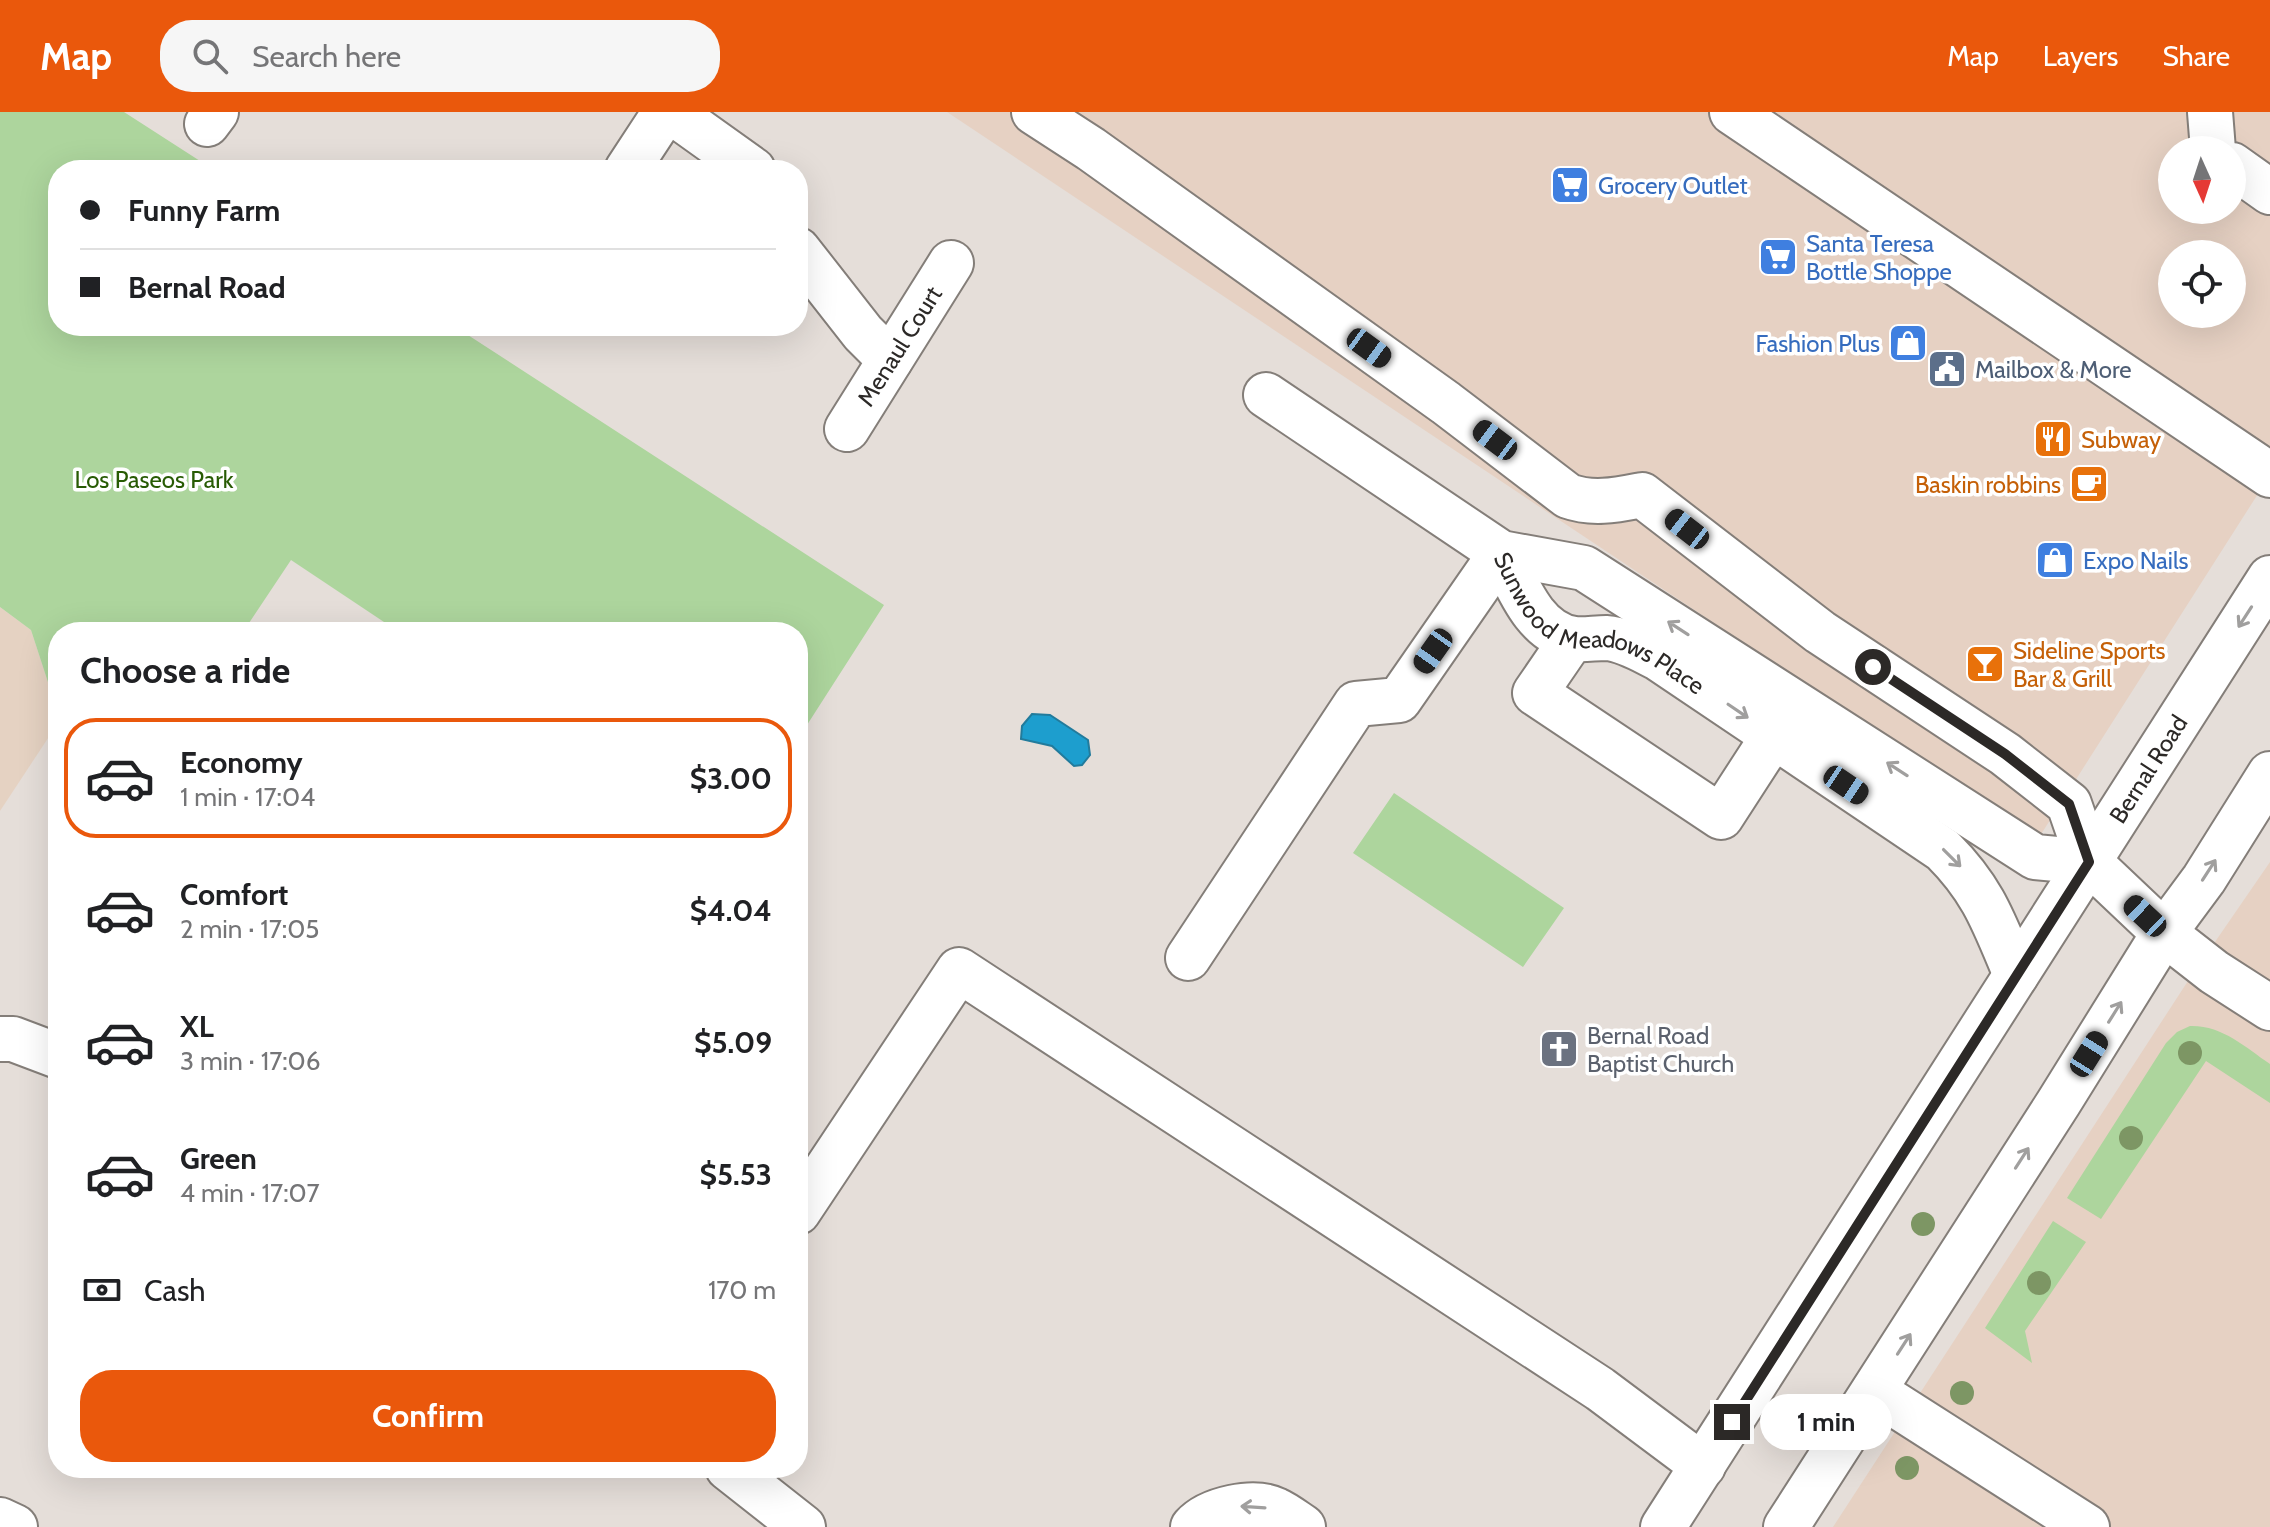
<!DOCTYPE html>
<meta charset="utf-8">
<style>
body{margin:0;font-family:Cabin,sans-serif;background:#f6f6f6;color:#202124;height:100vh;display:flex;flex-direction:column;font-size:30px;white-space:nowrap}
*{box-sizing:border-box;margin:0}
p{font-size:26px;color:#757577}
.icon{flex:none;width:44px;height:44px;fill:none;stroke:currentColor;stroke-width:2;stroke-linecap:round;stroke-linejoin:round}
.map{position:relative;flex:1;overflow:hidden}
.drawer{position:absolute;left:48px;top:510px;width:760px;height:856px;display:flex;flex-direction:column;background:#fff;border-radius:32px;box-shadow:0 8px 32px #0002}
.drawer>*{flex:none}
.banner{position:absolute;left:48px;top:48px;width:760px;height:176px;border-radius:32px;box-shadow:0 8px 32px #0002;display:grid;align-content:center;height:176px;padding:0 32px;background:#fff}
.needle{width:52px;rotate:177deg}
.buttons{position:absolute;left:2158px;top:24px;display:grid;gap:16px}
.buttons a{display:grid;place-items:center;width:88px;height:88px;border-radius:50%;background:#fff;box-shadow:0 8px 32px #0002;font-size:40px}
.end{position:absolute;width:36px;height:36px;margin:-18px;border:10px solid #2c2927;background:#fff;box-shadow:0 0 0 4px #fff}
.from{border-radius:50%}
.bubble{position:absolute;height:56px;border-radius:28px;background:#fff;box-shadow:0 8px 32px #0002;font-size:26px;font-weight:700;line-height:56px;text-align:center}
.car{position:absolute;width:24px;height:48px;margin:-24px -12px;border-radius:10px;box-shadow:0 0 6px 2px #0007;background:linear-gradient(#222 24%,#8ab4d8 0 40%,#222 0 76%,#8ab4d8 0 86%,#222 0)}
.banner b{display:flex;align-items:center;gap:28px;height:76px;font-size:30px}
.banner b+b{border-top:2px solid #e0e0e0}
.banner i{width:20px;height:20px;background:#202124}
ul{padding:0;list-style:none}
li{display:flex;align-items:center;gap:24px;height:120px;margin:0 16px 12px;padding:0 16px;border:4px solid transparent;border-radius:32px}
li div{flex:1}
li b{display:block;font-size:30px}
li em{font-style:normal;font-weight:700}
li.on{border-color:#ea580c}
li>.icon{width:72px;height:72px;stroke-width:1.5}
h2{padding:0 32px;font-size:36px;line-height:96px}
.pay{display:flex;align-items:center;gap:20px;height:88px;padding:0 32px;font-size:30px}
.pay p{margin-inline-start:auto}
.action{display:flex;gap:16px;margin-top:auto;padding:16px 32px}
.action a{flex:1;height:92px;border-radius:32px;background:#ea580c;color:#fff;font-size:32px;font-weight:700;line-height:92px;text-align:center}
header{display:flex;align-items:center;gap:48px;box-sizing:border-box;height:112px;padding:0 40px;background:#ea580c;color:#fff}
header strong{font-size:38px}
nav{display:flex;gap:44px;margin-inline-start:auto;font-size:28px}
.search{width:560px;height:72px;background:#f6f6f6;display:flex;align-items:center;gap:20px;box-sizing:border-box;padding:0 28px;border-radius:32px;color:#757577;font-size:30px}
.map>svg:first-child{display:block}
</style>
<header>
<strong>Map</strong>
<div class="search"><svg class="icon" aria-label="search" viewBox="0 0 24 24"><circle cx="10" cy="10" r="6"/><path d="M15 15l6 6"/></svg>Search here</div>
<nav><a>Map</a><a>Layers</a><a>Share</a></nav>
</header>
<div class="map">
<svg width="2270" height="1415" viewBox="0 0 2270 1415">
<rect width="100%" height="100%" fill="#e5ded9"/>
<path fill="#e6d1c3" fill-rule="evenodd" d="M947 0H2270V363L2038 727ZM2172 38H2232V98H2172ZM2172 142H2232V202H2172Z
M2270 750V1415H1833L2186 872Z"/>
<path fill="#e5d2c2" d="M0 495 31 518 58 601V611L0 699Z"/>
<path fill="#add59d" d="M0 0H124L214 58H58V214H454L884 493 798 627V520H399L291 448 243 520H58V601L31 518 0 495Z
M1394 681 1564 796 1523 855 1353 741Z
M2190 914C2222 913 2245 935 2270 952V991L2206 949 2101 1107 2067 1086 2166 931 2177 920Z
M2053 1109 2086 1130 2025 1219 2032 1251 1985 1216Z"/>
<path fill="#1d9ece" stroke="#227b9c" stroke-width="2" d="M1032 602 1050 603 1088 628 1090 643 1082 653 1074 654 1052 634 1021 627 1022 614Z"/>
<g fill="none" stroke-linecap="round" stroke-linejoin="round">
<defs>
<g id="minor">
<path d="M672 0 753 58"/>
<path d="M1034 0 1091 37 1446 291 1568 384C1593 393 1616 388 1642 383L1820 520 2005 642 2069 692 2089 750 2164 821 2214 860 2270 896"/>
<path d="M1732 0 2270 363"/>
<path d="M2210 0 2213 38"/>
<path d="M207 12 216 0"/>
<path d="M2232 53 2270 80"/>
<path d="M627 58 665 0"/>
<path d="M798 138 863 221 890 248"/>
<path d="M1266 283 1501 441 1584 456 2035 745 2089 750"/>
<path id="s1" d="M847 317 951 151"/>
<path id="s2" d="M1501 441C1517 472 1534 522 1575 527 1585 528 1595 526 1606 526 1624 527 1642 538 1658 546L1943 738C1984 779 1994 811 2016 863"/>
<path d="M1572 527 1535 581 1721 705 1789 600"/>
<path d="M1188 846 1356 592 1399 588 1501 441"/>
<path d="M0 927H13L58 944"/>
<path d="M798 1100 959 858 1600 1277 1703 1354"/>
<path d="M1874 1279 2087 1415"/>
<path d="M728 1356 803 1415"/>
<path d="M0 1408 15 1415"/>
<path d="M1193 1415C1209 1397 1254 1387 1276 1398 1285 1402 1294 1409 1303 1415"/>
</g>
<g id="major">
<path id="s3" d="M1663 1415 2270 466"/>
<path d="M1786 1415 2059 990 2164 821 2204 767 2270 662"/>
</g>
</defs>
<use href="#minor" stroke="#847e79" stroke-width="48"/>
<use href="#major" stroke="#847e79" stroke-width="48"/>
<use href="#minor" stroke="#fff" stroke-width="44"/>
<use href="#major" stroke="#fff" stroke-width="44"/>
</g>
<g fill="#7d9664">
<circle cx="2190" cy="941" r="12"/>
<circle cx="2131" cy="1026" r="12"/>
<circle cx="1923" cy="1112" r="12"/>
<circle cx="2039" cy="1171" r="12"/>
<circle cx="1962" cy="1281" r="12"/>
<circle cx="1907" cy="1356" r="12"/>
</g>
<defs><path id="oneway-shaft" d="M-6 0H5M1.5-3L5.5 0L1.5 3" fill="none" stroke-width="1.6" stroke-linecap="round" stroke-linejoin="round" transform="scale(2)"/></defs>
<g stroke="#a09f9e">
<use href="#oneway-shaft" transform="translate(2245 505) rotate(123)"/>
<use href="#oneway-shaft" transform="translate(1678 516) rotate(-147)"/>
<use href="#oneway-shaft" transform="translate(1738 599) rotate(34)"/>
<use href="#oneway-shaft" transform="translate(1897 657) rotate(-147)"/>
<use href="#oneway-shaft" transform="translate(1952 746) rotate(45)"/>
<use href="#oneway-shaft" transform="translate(2209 758) rotate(-57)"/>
<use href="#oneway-shaft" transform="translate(2115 900) rotate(-58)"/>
<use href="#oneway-shaft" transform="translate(2022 1046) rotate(-57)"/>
<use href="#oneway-shaft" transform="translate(1904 1232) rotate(-57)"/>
<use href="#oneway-shaft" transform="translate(1253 1395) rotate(-176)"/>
</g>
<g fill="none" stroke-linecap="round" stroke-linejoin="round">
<path stroke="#2c2927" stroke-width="10" d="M1732 1310 2089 750 2069 692 2005 642 1873 555"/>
</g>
<defs>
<symbol id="supermarket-square" viewBox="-11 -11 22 22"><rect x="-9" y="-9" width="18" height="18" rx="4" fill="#3f7fe0" stroke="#fff"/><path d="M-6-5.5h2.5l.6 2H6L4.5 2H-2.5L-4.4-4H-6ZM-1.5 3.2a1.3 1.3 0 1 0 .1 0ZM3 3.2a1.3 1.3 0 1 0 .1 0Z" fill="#fff"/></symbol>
<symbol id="shop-square" viewBox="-11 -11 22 22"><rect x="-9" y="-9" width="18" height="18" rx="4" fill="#3f7fe0" stroke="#fff"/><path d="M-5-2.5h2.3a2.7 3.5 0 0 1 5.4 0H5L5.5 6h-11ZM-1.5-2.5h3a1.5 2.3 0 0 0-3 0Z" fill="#fff"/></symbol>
<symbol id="civic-square" viewBox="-11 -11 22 22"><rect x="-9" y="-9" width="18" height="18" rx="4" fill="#5c6f8a" stroke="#fff"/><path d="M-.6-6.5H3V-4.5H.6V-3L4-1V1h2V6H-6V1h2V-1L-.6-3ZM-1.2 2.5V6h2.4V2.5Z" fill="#fff"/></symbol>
<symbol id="restaurant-square" viewBox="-11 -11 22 22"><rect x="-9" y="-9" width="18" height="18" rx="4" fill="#e8710a" stroke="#fff"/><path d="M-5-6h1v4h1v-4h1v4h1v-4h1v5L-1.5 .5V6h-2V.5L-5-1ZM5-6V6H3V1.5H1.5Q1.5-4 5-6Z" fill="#fff"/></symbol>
<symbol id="cafe-square" viewBox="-11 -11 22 22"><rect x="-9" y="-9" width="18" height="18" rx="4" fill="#e8710a" stroke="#fff"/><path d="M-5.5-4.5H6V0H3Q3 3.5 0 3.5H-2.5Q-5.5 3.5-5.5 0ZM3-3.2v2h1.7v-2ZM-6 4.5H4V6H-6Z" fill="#fff"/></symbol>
<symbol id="bar-square" viewBox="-11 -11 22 22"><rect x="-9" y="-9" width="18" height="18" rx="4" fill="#e8710a" stroke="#fff"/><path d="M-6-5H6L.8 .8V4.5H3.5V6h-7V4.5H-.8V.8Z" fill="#fff"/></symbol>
<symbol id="church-square" viewBox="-11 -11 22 22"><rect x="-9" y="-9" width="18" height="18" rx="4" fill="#6b7280" stroke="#fff"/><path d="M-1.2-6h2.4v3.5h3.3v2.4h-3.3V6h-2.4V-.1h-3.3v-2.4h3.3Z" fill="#fff"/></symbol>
</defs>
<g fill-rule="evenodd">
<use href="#supermarket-square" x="1548" y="51" width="44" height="44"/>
<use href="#supermarket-square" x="1756" y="123" width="44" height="44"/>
<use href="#shop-square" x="1886" y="209" width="44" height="44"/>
<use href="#civic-square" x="1925" y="235" width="44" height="44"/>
<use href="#restaurant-square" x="2031" y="305" width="44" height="44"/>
<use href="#cafe-square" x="2067" y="350" width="44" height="44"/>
<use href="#shop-square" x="2033" y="426" width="44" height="44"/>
<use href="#bar-square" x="1963" y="530" width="44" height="44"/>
<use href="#church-square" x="1537" y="915" width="44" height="44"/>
</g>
<g text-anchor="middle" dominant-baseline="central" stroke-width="7" stroke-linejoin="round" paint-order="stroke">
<g font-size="24" fill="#366cbe" stroke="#fff" text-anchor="start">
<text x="1598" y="73">Grocery Outlet</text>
<text x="1806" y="131">Santa Teresa<tspan x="1806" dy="28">Bottle Shoppe</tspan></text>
<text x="1880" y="231" text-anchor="end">Fashion Plus</text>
<text x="2083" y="448">Expo Nails</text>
</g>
<g font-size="24" fill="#2c2927" stroke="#fff">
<text stroke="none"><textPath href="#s1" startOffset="98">Menaul Court</textPath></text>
<text stroke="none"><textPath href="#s2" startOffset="130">Sunwood Meadows Place</textPath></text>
<text stroke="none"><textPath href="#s3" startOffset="900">Bernal Road</textPath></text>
</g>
<g font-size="24" fill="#4e5e75" stroke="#fff" text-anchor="start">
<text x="1975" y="257">Mailbox &amp; More</text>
</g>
<g font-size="24" fill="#c56008" stroke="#fff" text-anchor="start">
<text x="2081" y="327">Subway</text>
<text x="2061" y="372" text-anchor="end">Baskin robbins</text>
<text x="2013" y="538">Sideline Sports<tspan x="2013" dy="28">Bar &amp; Grill</tspan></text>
</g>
<g font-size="24" fill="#285b04" stroke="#fff">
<text x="154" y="367">Los Paseos Park</text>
</g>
<g font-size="24" fill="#5b616d" stroke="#fff" text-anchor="start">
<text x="1587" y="923">Bernal Road<tspan x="1587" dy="28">Baptist Church</tspan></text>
</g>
</g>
</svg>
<div class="buttons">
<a><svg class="needle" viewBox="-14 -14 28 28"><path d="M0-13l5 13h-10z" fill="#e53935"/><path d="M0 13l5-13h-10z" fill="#757577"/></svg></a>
<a><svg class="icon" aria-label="locate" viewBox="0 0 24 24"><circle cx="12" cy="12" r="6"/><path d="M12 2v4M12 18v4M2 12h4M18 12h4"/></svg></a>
</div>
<i class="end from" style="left:1873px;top:555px"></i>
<i class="end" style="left:1732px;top:1310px"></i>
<div class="bubble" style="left:1760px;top:1282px;width:132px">1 min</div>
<i class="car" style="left:1369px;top:236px;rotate:126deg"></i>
<i class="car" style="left:1495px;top:328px;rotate:307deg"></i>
<i class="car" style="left:1687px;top:417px;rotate:308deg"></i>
<i class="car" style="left:1433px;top:539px;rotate:215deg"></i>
<i class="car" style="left:1846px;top:673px;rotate:124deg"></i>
<i class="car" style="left:2145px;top:804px;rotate:313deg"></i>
<i class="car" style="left:2089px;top:942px;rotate:32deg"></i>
<div class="banner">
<b><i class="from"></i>Funny Farm</b>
<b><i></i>Bernal Road</b>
</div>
<section class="drawer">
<h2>Choose a ride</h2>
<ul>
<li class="on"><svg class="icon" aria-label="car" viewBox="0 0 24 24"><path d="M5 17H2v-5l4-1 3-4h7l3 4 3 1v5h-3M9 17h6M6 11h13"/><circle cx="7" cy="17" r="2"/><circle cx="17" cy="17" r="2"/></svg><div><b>Economy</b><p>1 min · 17:04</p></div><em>$3.00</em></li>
<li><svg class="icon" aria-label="car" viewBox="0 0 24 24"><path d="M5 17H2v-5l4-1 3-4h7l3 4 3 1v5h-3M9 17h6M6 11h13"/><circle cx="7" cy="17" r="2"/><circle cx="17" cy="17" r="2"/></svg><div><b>Comfort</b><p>2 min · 17:05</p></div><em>$4.04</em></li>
<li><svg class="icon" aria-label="car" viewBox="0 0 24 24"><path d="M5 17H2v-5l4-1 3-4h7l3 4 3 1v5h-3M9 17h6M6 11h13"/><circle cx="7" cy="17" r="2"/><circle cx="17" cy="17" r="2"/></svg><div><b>XL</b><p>3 min · 17:06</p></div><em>$5.09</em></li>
<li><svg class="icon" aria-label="car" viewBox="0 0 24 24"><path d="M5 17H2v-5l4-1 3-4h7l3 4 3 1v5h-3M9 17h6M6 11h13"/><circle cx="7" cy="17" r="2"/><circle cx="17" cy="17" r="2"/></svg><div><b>Green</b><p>4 min · 17:07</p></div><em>$5.53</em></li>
</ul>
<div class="pay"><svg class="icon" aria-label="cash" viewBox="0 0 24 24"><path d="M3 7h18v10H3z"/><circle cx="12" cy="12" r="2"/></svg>Cash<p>170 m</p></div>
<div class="action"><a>Confirm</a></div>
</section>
</div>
